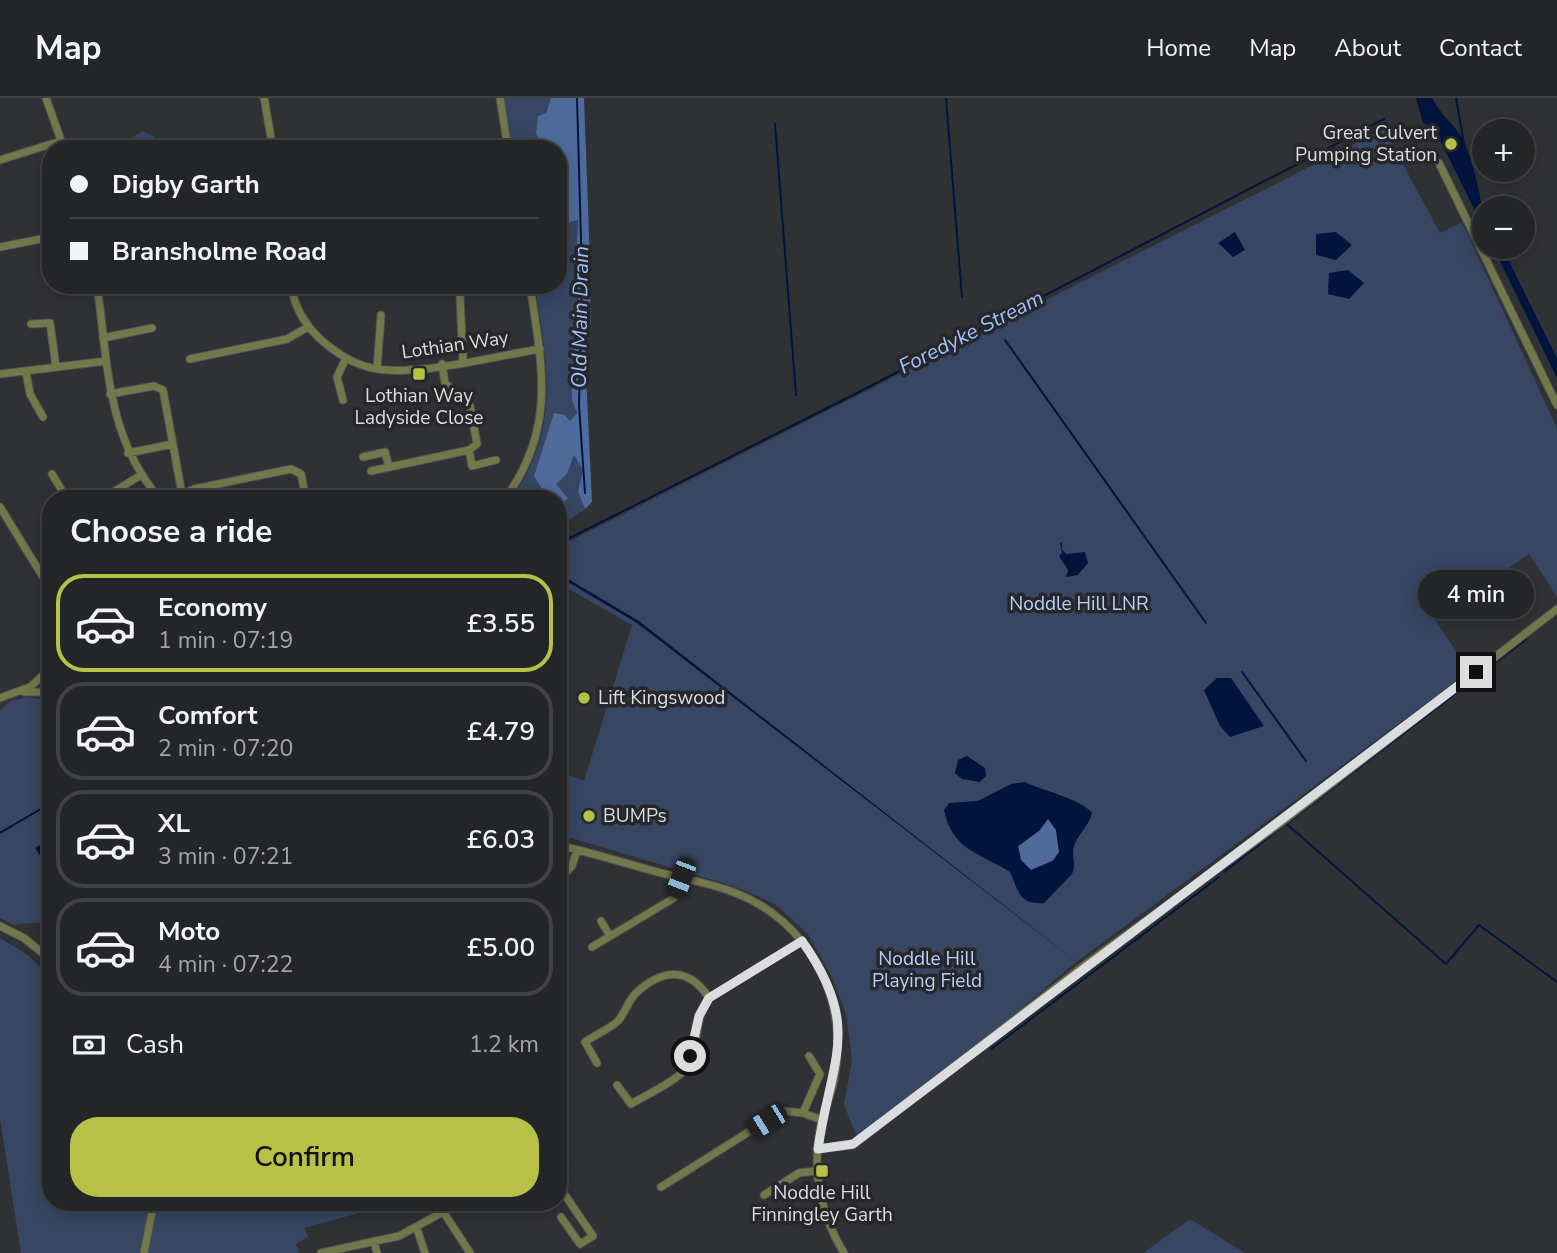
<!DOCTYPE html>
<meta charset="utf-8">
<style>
body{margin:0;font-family:"Nunito Sans",sans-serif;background:#303133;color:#f1f3f6;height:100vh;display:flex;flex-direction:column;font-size:26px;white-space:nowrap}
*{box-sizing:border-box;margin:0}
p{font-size:23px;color:#a3a5a7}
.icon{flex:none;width:38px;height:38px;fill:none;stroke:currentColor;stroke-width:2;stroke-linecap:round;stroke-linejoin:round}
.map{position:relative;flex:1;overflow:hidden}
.details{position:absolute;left:42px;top:392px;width:525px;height:721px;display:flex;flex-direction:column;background:#242527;border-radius:28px;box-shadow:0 4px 18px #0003,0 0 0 2px #414244}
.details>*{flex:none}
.guide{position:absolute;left:42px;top:42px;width:525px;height:154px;border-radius:28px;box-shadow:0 4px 18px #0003,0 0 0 2px #414244;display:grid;align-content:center;height:154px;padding:0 28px;background:#242527}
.buttons{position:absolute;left:1472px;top:21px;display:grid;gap:14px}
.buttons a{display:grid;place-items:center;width:63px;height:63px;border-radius:50%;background:#242527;box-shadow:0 4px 18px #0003,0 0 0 2px #414244;font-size:35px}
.end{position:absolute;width:32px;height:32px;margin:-16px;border:9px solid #dbdcde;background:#111;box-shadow:0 0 0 4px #111}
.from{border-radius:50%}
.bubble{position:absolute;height:49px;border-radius:24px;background:#242527;box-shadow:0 4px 18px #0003,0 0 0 2px #414244;font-size:23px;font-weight:600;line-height:49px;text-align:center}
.car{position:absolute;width:21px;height:42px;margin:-21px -10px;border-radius:9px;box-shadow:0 0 5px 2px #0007;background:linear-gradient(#222 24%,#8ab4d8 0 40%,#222 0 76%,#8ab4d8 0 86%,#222 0)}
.guide b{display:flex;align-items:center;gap:24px;height:66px;font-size:26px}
.guide b+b{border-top:2px solid #414244}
.guide i{width:18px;height:18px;background:#f1f3f6}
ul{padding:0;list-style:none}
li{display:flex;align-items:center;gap:21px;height:98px;margin:0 14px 10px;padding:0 14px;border:4px solid #414244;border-radius:28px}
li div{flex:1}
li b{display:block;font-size:26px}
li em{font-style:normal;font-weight:600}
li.active{border-color:#b8c147}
li>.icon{width:63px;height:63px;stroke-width:1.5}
h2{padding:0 28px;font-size:32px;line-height:84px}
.pay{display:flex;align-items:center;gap:18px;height:77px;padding:0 28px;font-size:26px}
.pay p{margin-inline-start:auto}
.action{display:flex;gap:14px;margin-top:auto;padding:14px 28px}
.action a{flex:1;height:80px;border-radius:28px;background:#b8c147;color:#111;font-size:28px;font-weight:600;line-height:80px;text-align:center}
header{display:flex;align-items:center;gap:42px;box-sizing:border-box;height:98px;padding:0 35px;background:#242527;border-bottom:2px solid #414244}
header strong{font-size:33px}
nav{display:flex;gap:38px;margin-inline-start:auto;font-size:24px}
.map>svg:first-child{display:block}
</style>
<header>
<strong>Map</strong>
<nav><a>Home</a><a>Map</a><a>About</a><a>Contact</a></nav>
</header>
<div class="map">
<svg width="1557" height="1155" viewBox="0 0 1557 1155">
<rect width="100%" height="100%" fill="#303134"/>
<path fill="#364663" d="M504 0H551L546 15 538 18 536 36 545 51H513Z
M1384 31 1440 135 1462 124 1557 330V499L1529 456 1435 522 1470 573 1071 868 892 1021 859 1044 844 1007 852 962 846 916 832 879 808 836 775 806 736 789 558 736V673L584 683 632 527 558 485V449Z
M143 33 157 41 154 51H126V43Z
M578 122 576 163 590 164 576 194C584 232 562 276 577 315L571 323 565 317 554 316 534 378 548 401H511C562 330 547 267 535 187H558V127Z
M574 356 583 372 578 394 585 411 558 430V410L563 408 556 386 567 376Z
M26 599 51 603V823L13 827 0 820V612L11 603Z
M0 840 28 857 51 880V1104H357L359 1115 304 1130 308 1139 296 1146 299 1155H21L0 1021Z
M1190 1121 1245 1155H1143Z"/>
<path fill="#4f6b9c" d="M551 0H584L590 164H576L578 122 558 127 563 67 558 63V51H545L536 36 538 18 546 15Z
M584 171 589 173 591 223 585 256 592 404 585 411 578 394 583 372 574 357 567 376 556 386 568 400 558 410V401H548L534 378 554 315 565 317 570 323 577 315 572 302 571 271 576 239 575 222 579 206 575 176Z
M1048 721 1056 732 1059 754 1053 762 1031 772 1021 762 1018 749 1040 732 1044 723Z"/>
<path fill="#01143e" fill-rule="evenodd" d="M1416 0H1432C1440 15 1450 23 1459 35 1472 55 1484 107 1484 131L1434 30 1423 25Z
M1235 134 1245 152 1233 159 1218 145Z
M1336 134 1352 147 1336 162 1316 157V136Z
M1493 149H1502L1557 260V280Z
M1348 172 1364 185 1349 201 1328 196 1329 175Z
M1062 444V451L1066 456 1085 454 1088 465 1078 477 1066 479 1068 472 1059 458 1062 455 1060 445Z
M558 475 639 523 1083 869 637 525 558 478Z
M1217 580H1231L1264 628 1230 639 1220 628 1204 592Z
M967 658 985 670 986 678 980 684 962 681 955 675 958 662Z
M1025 684C1048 695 1073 698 1092 714 1090 729 1073 739 1073 755 1073 763 1076 767 1072 776L1044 805C1019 807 1019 794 1010 774 980 755 952 752 944 712L949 705 978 703 1011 686ZM1048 721 1056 732 1059 754 1053 763 1031 772 1021 762 1018 748 1040 732Z
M51 741V764L43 762 35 750Z"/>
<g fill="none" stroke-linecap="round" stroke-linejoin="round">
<path stroke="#01143e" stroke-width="2" d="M577 0 582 177 579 308 585 395
M946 0 962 199
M1456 0 1465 51
M775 26 796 297
M1005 242 1206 525
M558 446 859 294 1384 21
M1242 574 1306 663
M1288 727 1446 866 1479 827 1557 884
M0 735 51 705
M1224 774 1526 541
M991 951 1219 779"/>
<defs>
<path id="minor" d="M46 0 64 51
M264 0 273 51
M500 0 508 51
M0 62 61 43
M1439 65 1557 307
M0 149 51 139
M97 187C108 264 106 339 160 401
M291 187C294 207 304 225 318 239 332 252 349 264 368 269 410 281 495 258 540 251
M460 199 463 263
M31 226 50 225 56 269
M103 240 152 230
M190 261 287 241 308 229
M377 271 381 217
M26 274 30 296 43 319
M0 276 106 263
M110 296 154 288 163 292 182 396
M343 302 337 279 346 260
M469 352 472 368 496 362
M128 355 173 346
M363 359 385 354 389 369
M371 373 469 352 477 346 470 308 445 285 442 266
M52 376 67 401
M215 387 218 401
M102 401 141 377
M174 401 194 391 291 371 301 376 306 401
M505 401C557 329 542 269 530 187
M0 409 51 492
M24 594H51
M0 600 30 589 51 570
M558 747C593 755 627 766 661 775 685 781 710 785 733 794 811 823 850 903 834 982 831 996 825 1009 822 1022 811 1069 819 1114 844 1155
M558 783 572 768 577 752
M601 823 610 838
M0 828 24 840 51 862
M592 849 674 800 681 780
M597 965 585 944C595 937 609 931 618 923 625 915 628 903 636 895 663 870 689 869 709 900
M617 987 631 1006C644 998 679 982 687 969 700 948 693 921 709 900L802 843
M803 1015 820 976 809 958
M818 1051 853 1047 1086 866 1282 724 1557 511
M558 1053 565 1064
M558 1087 593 1138 580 1146 561 1119
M661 1089 782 1013 803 1015 822 1022
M764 1097 799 1075 816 1073
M437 1104 470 1155
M417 1131 425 1155
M374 1143 377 1155
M144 1155 154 1104
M321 1155 399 1138 443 1114"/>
</defs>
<use href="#minor" stroke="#4f5053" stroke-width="9"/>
<use href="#minor" stroke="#73784b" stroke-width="7"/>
</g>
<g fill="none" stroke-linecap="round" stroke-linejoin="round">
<path stroke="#dbdcde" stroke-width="9" d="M690 958 699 918 709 900 802 843C863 929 831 960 818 1051L853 1046 1476 574"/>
</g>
<g fill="#b8c147" stroke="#26272a" stroke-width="2.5">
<circle cx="1451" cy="46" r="7"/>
<rect x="412" y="269" width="14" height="14" rx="3.5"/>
<circle cx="584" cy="600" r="7"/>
<circle cx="589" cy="718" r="7"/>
<rect x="815" y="1066" width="14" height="14" rx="3.5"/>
</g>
<g text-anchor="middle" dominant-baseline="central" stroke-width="7" stroke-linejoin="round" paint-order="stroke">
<g font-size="19" fill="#dbdcde" stroke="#26272a">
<text x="1437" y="35" text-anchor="end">Great Culvert<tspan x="1437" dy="22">Pumping Station</tspan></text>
<text x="419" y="298">Lothian Way<tspan x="419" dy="22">Ladyside Close</tspan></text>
<text x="598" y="600" text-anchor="start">Lift Kingswood</text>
<text x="603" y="718" text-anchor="start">BUMPs</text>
<text x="822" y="1095">Noddle Hill<tspan x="822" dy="22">Finningley Garth</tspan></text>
</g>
<g font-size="19" fill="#dbdcde" stroke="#26272a">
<text transform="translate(455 247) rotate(-8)">Lothian Way</text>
</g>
<g font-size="19" fill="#b5cffb" stroke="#26272a">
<text x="1079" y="506">Noddle Hill LNR</text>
<text x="927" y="861">Noddle Hill<tspan x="927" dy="22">Playing Field</tspan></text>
</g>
<g font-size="21" font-style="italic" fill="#9ec0fb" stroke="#26272a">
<text transform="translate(580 219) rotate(-89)">Old Main Drain</text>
<text transform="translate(971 234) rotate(-27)">Foredyke Stream</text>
</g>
</g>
</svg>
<div class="buttons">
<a>+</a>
<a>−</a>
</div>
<i class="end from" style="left:690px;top:958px"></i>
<i class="end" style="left:1476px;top:574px"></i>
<div class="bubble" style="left:1418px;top:472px;width:116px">4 min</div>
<i class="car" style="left:681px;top:780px;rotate:201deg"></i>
<i class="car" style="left:767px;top:1023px;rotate:238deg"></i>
<div class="guide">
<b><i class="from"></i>Digby Garth</b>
<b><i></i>Bransholme Road</b>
</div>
<section class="details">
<h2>Choose a ride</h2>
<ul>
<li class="active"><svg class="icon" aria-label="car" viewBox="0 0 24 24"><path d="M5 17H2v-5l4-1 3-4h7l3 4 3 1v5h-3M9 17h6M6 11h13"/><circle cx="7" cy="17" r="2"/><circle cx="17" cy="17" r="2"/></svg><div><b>Economy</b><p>1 min · 07:19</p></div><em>£3.55</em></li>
<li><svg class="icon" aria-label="car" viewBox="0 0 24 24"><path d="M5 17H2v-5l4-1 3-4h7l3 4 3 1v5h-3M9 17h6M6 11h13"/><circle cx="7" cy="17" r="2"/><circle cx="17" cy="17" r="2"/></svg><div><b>Comfort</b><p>2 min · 07:20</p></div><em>£4.79</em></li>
<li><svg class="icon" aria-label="car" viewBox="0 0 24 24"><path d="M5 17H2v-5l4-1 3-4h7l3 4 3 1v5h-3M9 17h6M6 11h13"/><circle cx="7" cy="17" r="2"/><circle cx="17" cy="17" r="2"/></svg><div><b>XL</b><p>3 min · 07:21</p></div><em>£6.03</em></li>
<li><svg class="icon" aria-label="car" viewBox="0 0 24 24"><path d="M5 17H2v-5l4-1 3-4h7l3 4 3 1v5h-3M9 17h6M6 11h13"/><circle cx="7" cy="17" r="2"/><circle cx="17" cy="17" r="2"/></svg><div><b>Moto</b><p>4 min · 07:22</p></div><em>£5.00</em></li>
</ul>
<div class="pay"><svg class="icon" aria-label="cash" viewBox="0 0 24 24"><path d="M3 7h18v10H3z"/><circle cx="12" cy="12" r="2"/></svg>Cash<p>1.2 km</p></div>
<div class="action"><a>Confirm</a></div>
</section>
</div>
